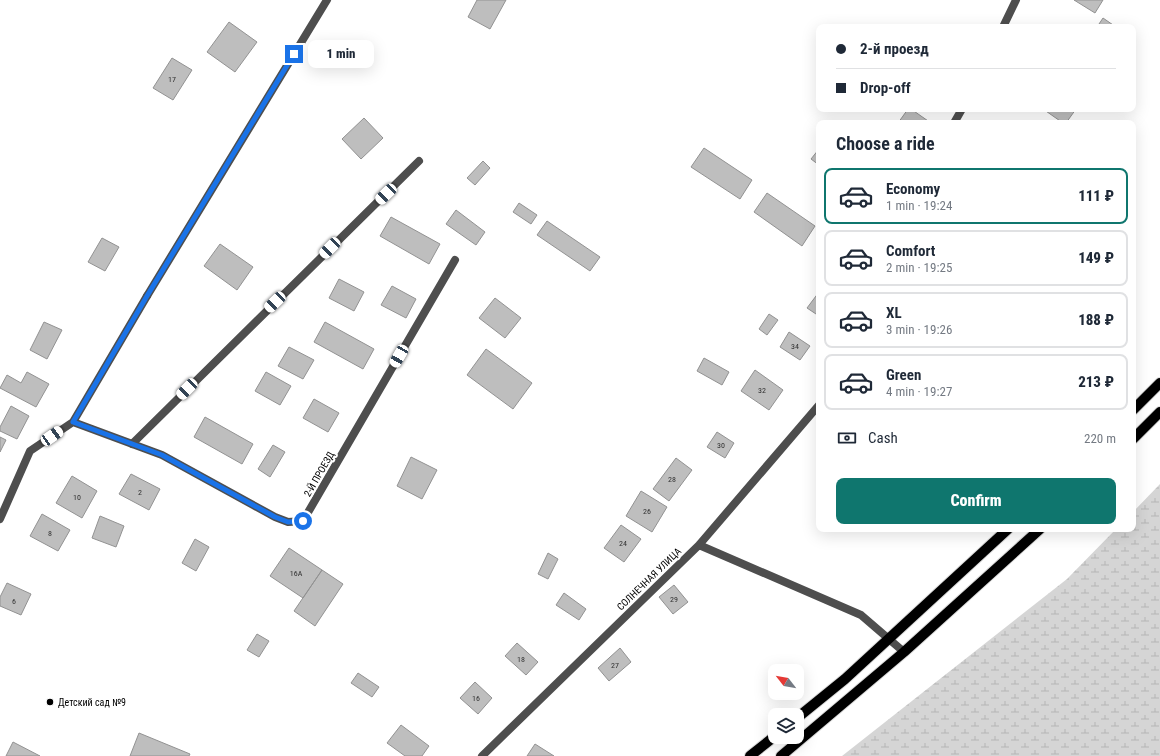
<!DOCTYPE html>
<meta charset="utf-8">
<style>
body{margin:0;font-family:"Roboto Condensed",sans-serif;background:#f6f6f7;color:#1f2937;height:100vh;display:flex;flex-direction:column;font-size:15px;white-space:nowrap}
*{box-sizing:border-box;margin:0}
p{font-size:13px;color:#747a83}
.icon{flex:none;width:22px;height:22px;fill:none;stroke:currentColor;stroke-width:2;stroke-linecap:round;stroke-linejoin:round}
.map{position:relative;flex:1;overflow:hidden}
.sheet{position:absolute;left:816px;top:120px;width:320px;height:412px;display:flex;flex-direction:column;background:#fff;border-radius:8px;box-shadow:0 4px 16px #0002}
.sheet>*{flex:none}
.top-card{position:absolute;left:816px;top:24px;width:320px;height:88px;border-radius:8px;box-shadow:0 4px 16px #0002;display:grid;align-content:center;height:88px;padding:0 20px;background:#fff}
.needle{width:26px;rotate:301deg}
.fabs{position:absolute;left:768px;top:664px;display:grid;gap:8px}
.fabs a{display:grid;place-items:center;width:36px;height:36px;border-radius:8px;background:#fff;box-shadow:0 4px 16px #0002;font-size:20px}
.end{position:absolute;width:18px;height:18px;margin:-9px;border:5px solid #1a73e8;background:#fff;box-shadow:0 0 0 2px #fff}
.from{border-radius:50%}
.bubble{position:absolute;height:28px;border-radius:8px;background:#fff;box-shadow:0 4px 16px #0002;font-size:13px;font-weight:800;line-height:28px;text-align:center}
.car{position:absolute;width:12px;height:24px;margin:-12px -6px;border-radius:5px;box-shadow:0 0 3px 1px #0007;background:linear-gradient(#fff 24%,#345 0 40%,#fff 0 76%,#345 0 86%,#fff 0)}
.top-card b{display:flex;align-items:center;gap:14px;height:38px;font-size:15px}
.top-card b+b{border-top:1px solid #e0e1e3}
.top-card i{width:10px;height:10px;background:#1f2937}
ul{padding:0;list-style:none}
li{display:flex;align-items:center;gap:12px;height:56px;margin:0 8px 6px;padding:0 12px;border:2px solid #e0e1e3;border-radius:8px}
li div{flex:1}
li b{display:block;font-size:15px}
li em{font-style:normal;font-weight:800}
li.active{border-color:#0f766e}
li>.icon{width:36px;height:36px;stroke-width:1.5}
h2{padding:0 20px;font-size:18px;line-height:48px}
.pay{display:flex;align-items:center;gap:10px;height:44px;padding:0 20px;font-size:15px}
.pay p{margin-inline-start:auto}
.action{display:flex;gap:8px;margin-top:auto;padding:8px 20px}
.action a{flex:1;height:46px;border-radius:8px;background:#0f766e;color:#fff;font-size:16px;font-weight:800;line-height:46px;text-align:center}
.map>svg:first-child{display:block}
</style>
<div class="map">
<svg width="1160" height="756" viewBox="0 0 1160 756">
<defs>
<pattern id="wetland-marsh" width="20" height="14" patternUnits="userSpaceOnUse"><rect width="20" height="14" fill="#d5d5d5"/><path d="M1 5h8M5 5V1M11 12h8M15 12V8" fill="none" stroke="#b5b5b5"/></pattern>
</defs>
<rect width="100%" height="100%" fill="#fff"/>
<path fill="url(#wetland-marsh)" d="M1160 484V756H842L1067 579 1116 529H1133V512Z"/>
<path fill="#bebebe" stroke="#929292" d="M477 0H506L490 29 468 17Z
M1074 0H1103L1095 13Z
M1103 18 1116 27H1097Z
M229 22 257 42 235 72 207 52Z
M172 58 192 70 173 100 153 88Z
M908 109H911L931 123H898Z
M1043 109H1076L1066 123H1063Z
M364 118 383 138 361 159 342 139Z
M704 148 752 180 740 199 691 167Z
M819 149V165L811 159Z
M483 161 490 168 475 185 467 178Z
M767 193 815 226 802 246 754 212Z
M519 203 537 215 531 224 513 212Z
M456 210 485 232 476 245 446 224Z
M391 217 440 244 429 264 380 236Z
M547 221 600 257 590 271 537 235Z
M102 238 119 247 105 271 88 262Z
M220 244 253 267 237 290 204 266Z
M339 279 364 292 354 311 329 298Z
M392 286 416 299 406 318 381 305Z
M819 292V316L807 308Z
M495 298 521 318 505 338 479 318Z
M769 314 778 320 767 335 759 329Z
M44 322 62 330 47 359 30 350Z
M325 322 374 349 363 369 314 342Z
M789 332 810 346 800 360 780 347Z
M289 347 314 360 303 379 278 366Z
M486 349 532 383 513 409 467 375Z
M704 358 729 372 722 385 697 371Z
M755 370 783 390 769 410 741 391Z
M27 372 49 384 36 407 0 388 7 375 21 383Z
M266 372 291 386 280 405 255 391Z
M314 399 339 413 328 432 303 418Z
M11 406 29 416 17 439 0 431V427Z
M205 417 253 444 242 464 194 437Z
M717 432 734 443 725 458 707 447Z
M0 437 6 440 0 452Z
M273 445 285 452 270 477 258 469Z
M411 457 437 470 422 499 397 486Z
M676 458 692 470 669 501 653 489Z
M131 474 160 489 149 510 119 494Z
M72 476 97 491 82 518 56 503Z
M641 491 667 507 652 532 626 516Z
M42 514 70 530 58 551 30 536Z
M100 516 124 526 116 547 92 538Z
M621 525 641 539 624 562 604 548Z
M195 539 209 547 196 571 182 563Z
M289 548 322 570 303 598 270 576Z
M548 553 558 559 548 579 538 574Z
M322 570 343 584 315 626 294 611Z
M7 583 31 594 21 615 0 606V597Z
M674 585 688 602 673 614 659 597Z
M564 593 586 609 579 620 556 605Z
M257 634 269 641 259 657 247 650Z
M517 643 538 662 526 675 505 656Z
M620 648 631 662 609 681 598 668Z
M358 673 379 687 372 697 351 683Z
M475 682 492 698 478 714 460 698Z
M401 725 429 746 422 756H405L387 743Z
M139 733 190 754 189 756H130Z
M13 742 40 756H6Z
M535 744 554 756H527Z"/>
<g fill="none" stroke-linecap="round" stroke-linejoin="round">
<defs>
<path id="primary" d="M1133 410 1160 383
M1133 439 1160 412
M797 718 845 679 1008 529
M750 756 775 736
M781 756 904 652 1040 529"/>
</defs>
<use href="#primary" stroke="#dbdbdb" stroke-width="12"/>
<path stroke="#4e4e4e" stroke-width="8" d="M147 296 327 0
M132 444 419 161"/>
<path stroke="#4e4e4e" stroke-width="8" d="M1003 27 1016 0
M954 123 962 109
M73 422 162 455 275 517 288 522 303 521 455 260
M0 519 30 451 73 422 147 296
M699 545 861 615 904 652
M482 756 699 545 819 405"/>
<use href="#primary" stroke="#000" stroke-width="10"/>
</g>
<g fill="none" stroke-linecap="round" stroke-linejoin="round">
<path stroke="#1a73e8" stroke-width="5" d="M294 54 147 296 73 422 162 455 275 517 288 522 303 521"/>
</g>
<circle fill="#000" stroke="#fff" stroke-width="1.5" cx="50" cy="702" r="4"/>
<g text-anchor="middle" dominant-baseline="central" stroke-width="4" stroke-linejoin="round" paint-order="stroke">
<g font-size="8" fill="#303030">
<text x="172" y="79">17</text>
<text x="795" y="346">34</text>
<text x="762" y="390">32</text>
<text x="721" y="445">30</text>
<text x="672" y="479">28</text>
<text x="140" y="492">2</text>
<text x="77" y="497">10</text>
<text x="647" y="511">26</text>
<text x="50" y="533">8</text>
<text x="623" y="543">24</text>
<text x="296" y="573">16А</text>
<text x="674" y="599">29</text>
<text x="14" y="601">6</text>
<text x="521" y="659">18</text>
<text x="615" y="665">27</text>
<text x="476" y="698">16</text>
</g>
<g font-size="10" fill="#000" stroke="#fff">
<text transform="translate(319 474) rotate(-60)">2-Й ПРОЕЗД</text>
<text transform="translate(649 579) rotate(-44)">СОЛНЕЧНАЯ УЛИЦА</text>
</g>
<g font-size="10" fill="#000" stroke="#fff" text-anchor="start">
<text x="58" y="702">Детский сад №9</text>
</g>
</g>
</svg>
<div class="fabs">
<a><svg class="needle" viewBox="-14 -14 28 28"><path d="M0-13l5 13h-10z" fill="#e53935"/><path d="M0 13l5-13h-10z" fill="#747a83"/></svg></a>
<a><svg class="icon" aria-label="layers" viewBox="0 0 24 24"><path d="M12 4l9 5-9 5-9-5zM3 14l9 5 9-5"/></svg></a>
</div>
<i class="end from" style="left:303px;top:521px"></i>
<i class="end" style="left:294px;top:54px"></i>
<div class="bubble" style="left:308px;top:40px;width:66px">1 min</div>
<i class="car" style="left:386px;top:194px;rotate:226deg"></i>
<i class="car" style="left:330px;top:248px;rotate:225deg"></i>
<i class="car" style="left:275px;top:302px;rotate:226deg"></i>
<i class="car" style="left:399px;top:356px;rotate:210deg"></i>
<i class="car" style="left:187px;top:389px;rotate:225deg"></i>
<i class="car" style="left:52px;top:436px;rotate:55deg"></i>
<div class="top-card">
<b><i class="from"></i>2-й проезд</b>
<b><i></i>Drop-off</b>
</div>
<section class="sheet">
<h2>Choose a ride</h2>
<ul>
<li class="active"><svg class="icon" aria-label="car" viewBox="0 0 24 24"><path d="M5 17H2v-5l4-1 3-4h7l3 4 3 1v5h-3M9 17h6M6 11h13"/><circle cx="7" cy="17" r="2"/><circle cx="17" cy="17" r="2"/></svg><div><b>Economy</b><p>1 min · 19:24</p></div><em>111 ₽</em></li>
<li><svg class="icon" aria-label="car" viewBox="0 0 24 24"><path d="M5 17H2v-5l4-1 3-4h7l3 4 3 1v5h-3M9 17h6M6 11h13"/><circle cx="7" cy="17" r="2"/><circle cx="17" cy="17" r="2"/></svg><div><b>Comfort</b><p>2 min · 19:25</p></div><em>149 ₽</em></li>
<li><svg class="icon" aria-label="car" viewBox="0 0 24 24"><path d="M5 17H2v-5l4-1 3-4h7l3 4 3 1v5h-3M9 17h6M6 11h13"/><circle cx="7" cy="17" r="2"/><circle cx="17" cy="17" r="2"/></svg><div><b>XL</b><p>3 min · 19:26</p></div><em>188 ₽</em></li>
<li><svg class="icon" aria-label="car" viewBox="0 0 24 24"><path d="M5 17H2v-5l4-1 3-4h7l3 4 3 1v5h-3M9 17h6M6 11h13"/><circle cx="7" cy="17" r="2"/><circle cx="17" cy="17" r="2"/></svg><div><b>Green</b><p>4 min · 19:27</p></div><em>213 ₽</em></li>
</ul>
<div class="pay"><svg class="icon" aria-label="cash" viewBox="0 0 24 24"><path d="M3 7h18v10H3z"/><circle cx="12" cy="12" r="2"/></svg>Cash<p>220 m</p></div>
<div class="action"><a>Confirm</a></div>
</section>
</div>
